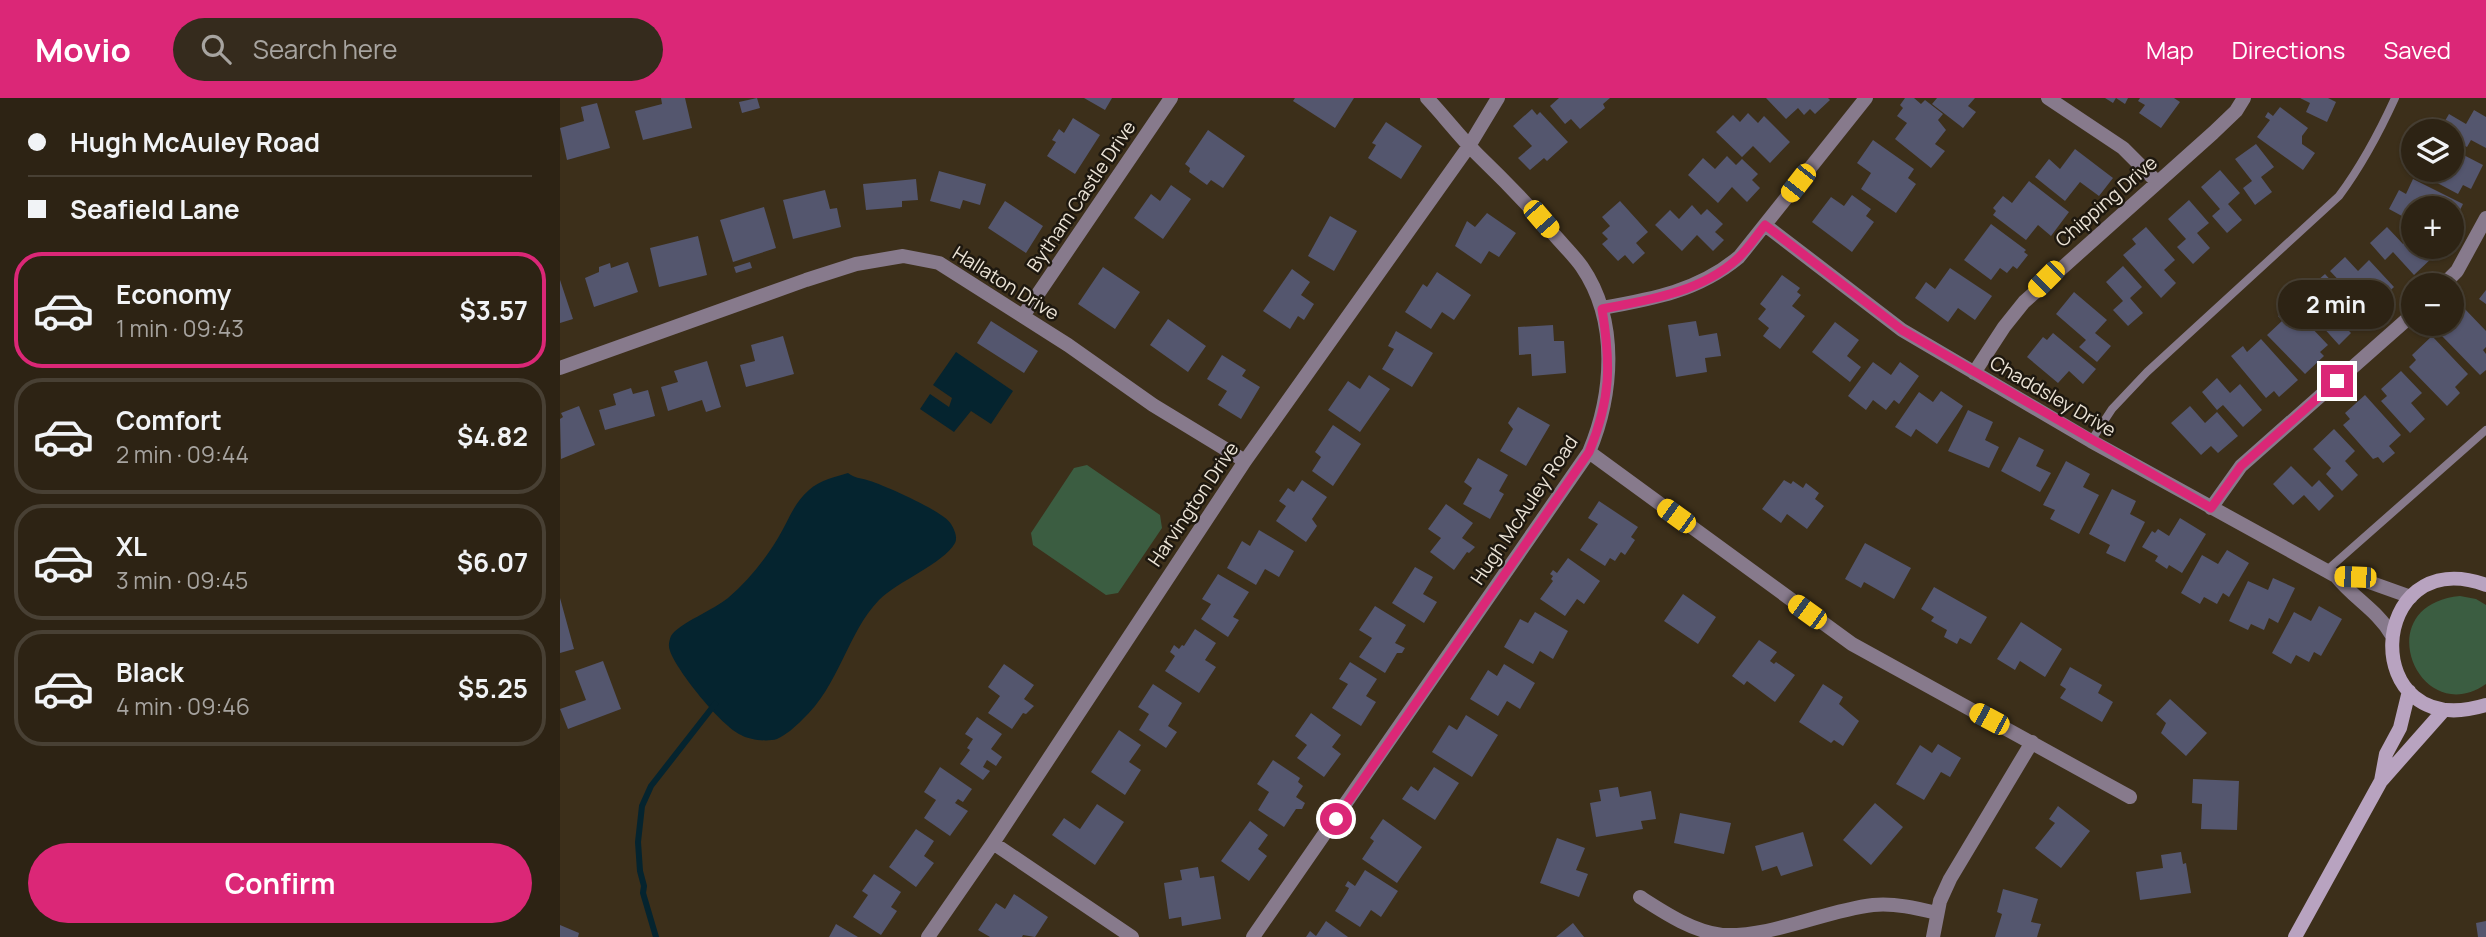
<!DOCTYPE html>
<meta charset="utf-8">
<style>
body{margin:0;font-family:Manrope,sans-serif;background:#352b1d;color:#f1f3f6;height:100vh;display:flex;flex-direction:column;font-size:26px;white-space:nowrap}
*{box-sizing:border-box;margin:0}
p{font-size:23px;color:#a7a4a0}
.icon{flex:none;width:38px;height:38px;fill:none;stroke:currentColor;stroke-width:2;stroke-linecap:round;stroke-linejoin:round}
.map{position:relative;flex:1;overflow:hidden}
.details{display:flex;flex-direction:column;background:#2d2314;width:560px}
.details>*{flex:none}
.guide{display:grid;align-content:center;height:154px;padding:0 28px;background:#2d2314}
.fabs{position:absolute;left:1841px;top:21px;display:grid;gap:14px}
.fabs a{display:grid;place-items:center;width:63px;height:63px;border-radius:50%;background:#2d2314;box-shadow:0 2px 5px #0004,0 0 0 2px #484034;font-size:35px}
.end{position:absolute;width:32px;height:32px;margin:-16px;border:9px solid #db2777;background:#fff;box-shadow:0 0 0 4px #fff}
.from{border-radius:50%}
.bubble{position:absolute;height:49px;border-radius:24px;background:#2d2314;box-shadow:0 2px 5px #0004,0 0 0 2px #484034;font-size:23px;font-weight:700;line-height:49px;text-align:center}
.car{position:absolute;width:21px;height:42px;margin:-21px -10px;border-radius:9px;box-shadow:0 0 5px 2px #0007;background:linear-gradient(#f5c518 24%,#345 0 40%,#f5c518 0 76%,#345 0 86%,#f5c518 0)}
.guide b{display:flex;align-items:center;gap:24px;height:66px;font-size:26px}
.guide b+b{border-top:2px solid #484034}
.guide i{width:18px;height:18px;background:#f1f3f6}
ul{padding:0;list-style:none}
li{display:flex;align-items:center;gap:21px;height:116px;margin:0 14px 10px;padding:0 14px;border:4px solid #484034;border-radius:28px}
li div{flex:1}
li b{display:block;font-size:26px}
li em{font-style:normal;font-weight:700}
li.selected{border-color:#db2777}
li>.icon{width:63px;height:63px;stroke-width:1.5}
.action{display:flex;gap:14px;margin-top:auto;padding:14px 28px}
.action a{flex:1;height:80px;border-radius:42px;background:#db2777;color:#fff;font-size:28px;font-weight:700;line-height:80px;text-align:center}
header{display:flex;align-items:center;gap:42px;box-sizing:border-box;height:98px;padding:0 35px;background:#db2777;color:#fff}
header strong{font-size:33px}
nav{display:flex;gap:38px;margin-inline-start:auto;font-size:24px}
.search{width:490px;height:63px;background:#352b1d;display:flex;align-items:center;gap:18px;box-sizing:border-box;padding:0 24px;border-radius:38px;color:#a7a4a0;font-size:26px}
main{display:flex;flex:1;min-height:0}
.map>svg:first-child{display:block}
</style>
<header>
<strong>Movio</strong>
<div class="search"><svg class="icon" aria-label="search" viewBox="0 0 24 24"><circle cx="10" cy="10" r="6"/><path d="M15 15l6 6"/></svg>Search here</div>
<nav><a>Map</a><a>Directions</a><a>Saved</a></nav>
</header>
<main>
<section class="details">
<div class="guide">
<b><i class="from"></i>Hugh McAuley Road</b>
<b><i></i>Seafield Lane</b>
</div>
<ul>
<li class="selected"><svg class="icon" aria-label="car" viewBox="0 0 24 24"><path d="M5 17H2v-5l4-1 3-4h7l3 4 3 1v5h-3M9 17h6M6 11h13"/><circle cx="7" cy="17" r="2"/><circle cx="17" cy="17" r="2"/></svg><div><b>Economy</b><p>1 min · 09:43</p></div><em>$3.57</em></li>
<li><svg class="icon" aria-label="car" viewBox="0 0 24 24"><path d="M5 17H2v-5l4-1 3-4h7l3 4 3 1v5h-3M9 17h6M6 11h13"/><circle cx="7" cy="17" r="2"/><circle cx="17" cy="17" r="2"/></svg><div><b>Comfort</b><p>2 min · 09:44</p></div><em>$4.82</em></li>
<li><svg class="icon" aria-label="car" viewBox="0 0 24 24"><path d="M5 17H2v-5l4-1 3-4h7l3 4 3 1v5h-3M9 17h6M6 11h13"/><circle cx="7" cy="17" r="2"/><circle cx="17" cy="17" r="2"/></svg><div><b>XL</b><p>3 min · 09:45</p></div><em>$6.07</em></li>
<li><svg class="icon" aria-label="car" viewBox="0 0 24 24"><path d="M5 17H2v-5l4-1 3-4h7l3 4 3 1v5h-3M9 17h6M6 11h13"/><circle cx="7" cy="17" r="2"/><circle cx="17" cy="17" r="2"/></svg><div><b>Black</b><p>4 min · 09:46</p></div><em>$5.25</em></li>
</ul>
<div class="action"><a>Confirm</a></div>
</section>
<div class="map">
<svg width="1926" height="839" viewBox="0 0 1926 839">
<rect width="100%" height="100%" fill="#3c2f1a"/>
<path fill="#3b5d41" d="M527 367 600 417 602 430 558 495 546 497 473 447 471 435 514 370Z
M1900 498 1916 501 1926 507V586C1859 633 1806 507 1900 498Z"/>
<path fill="#05242f" d="M396 254 453 293 431 326 411 313 394 334 360 311 370 296 389 309 392 300 373 287Z
M288 375C295 380 300 380 307 382 322 386 385 414 391 426 394 431 398 439 395 445 383 466 338 483 319 502 287 535 280 587 242 622 235 629 226 637 217 641 207 644 190 642 181 637 161 628 117 573 110 553 108 548 109 543 111 538 118 526 155 511 168 500 188 483 204 463 218 440 229 422 233 406 249 392 260 382 275 379 288 375Z"/>
<g fill="none" stroke-linecap="round" stroke-linejoin="round">
<path stroke="#05242f" stroke-width="6" d="M96 839 83 795 84 788 80 773 78 744 82 708 91 688 155 606"/>
</g>
<path fill="#54566e" d="M101 0H125L132 30 83 42 75 13 102 6Z
M197 0 200 10 182 15 179 4Z
M524 0H552L545 12Z
M735 0H794L775 30 733 3Z
M999 0H1050L1043 6 1045 10 1020 31 1011 21 1005 26 990 8Z
M1206 0H1268L1270 2 1255 16 1250 11 1244 17 1238 10 1226 21Z
M1345 0H1354L1361 6 1365 2 1383 16 1378 22 1386 32 1375 46 1385 53 1371 70 1335 41 1347 25 1337 18 1343 10 1340 7Z
M1377 0H1415L1408 8 1416 14 1403 30 1372 6Z
M1545 0H1568L1565 6 1556 0 1553 5Z
M1580 0H1614L1620 4 1601 30 1579 15 1585 7 1578 3Z
M1740 0H1768L1776 4 1767 24 1746 14 1750 5Z
M37 5 50 50 7 62 0 30 24 23 21 9Z
M1720 9 1748 30 1742 38V46L1755 55 1743 72 1697 39 1710 22 1705 19 1708 14 1713 18Z
M972 11 977 17 980 14 1008 44 987 63 984 60 970 72 958 60 972 48 953 28Z
M1914 12 1926 19V50L1911 42 1907 49 1892 41V33H1879L1889 16 1906 26Z
M1188 15 1198 25 1204 18 1230 44 1210 65 1193 48 1182 59 1156 34 1173 17 1180 24Z
M513 20 540 37 515 76 487 58 496 44 492 42 499 31 504 35Z
M826 24 862 48 841 81 808 60 816 47 812 45Z
M648 32 685 58 663 90 651 82 647 87 629 74 630 70 625 66Z
M1313 42 1354 71 1348 80 1356 86 1336 115 1301 91 1311 75 1297 65Z
M1696 46 1714 69 1701 79 1712 94 1695 107 1683 90 1692 83 1675 61Z
M1515 51 1553 80 1539 98 1520 84 1505 103 1475 79 1489 61 1500 71Z
M1892 51 1923 67 1911 91 1903 87 1898 96 1853 72H1892Z
M1167 58 1176 67 1182 61 1198 76 1192 82 1200 90 1187 104 1172 89 1158 105 1128 77 1143 60 1155 71Z
M1660 72 1680 95 1668 106 1682 122 1667 135 1652 118 1660 111 1641 89Z
M379 73 426 86 420 107 403 102 400 111 370 103Z
M356 81 358 102 342 103V109L306 112 303 86Z
M1853 81 1903 106 1892 128V110H1853V124L1829 111 1839 92 1846 96Z
M1469 83 1509 114 1491 138 1478 127 1466 142 1433 117 1436 113 1433 110 1443 98 1452 105Z
M611 87 631 101 603 141 574 120 591 96 600 103Z
M265 92 270 111 277 110 281 129 233 141 223 102Z
M1292 97 1311 111 1306 118 1314 124 1292 154 1252 124 1271 99 1284 108Z
M1629 102 1649 125 1637 135 1650 150 1633 166 1617 149 1626 141 1608 121Z
M445 103 483 128 466 155 428 130Z
M1060 103 1088 134 1076 145 1085 155 1073 166 1065 157 1058 163 1042 146 1048 141 1042 135 1050 128 1042 119Z
M1132 107 1141 117 1147 111 1163 126 1155 134 1164 142 1153 153 1137 137 1122 153 1095 127 1110 112 1119 121Z
M204 109 216 150 173 164 160 122Z
M927 115 956 135 939 159 929 153 921 166 895 148 907 123 915 129Z
M770 118 797 133 774 173 748 158Z
M1431 126 1466 152 1464 154 1468 157 1457 171 1453 168 1447 175 1440 170 1431 182 1404 162Z
M1586 129 1615 162 1604 172 1616 185 1601 200 1563 157 1576 146 1572 141Z
M1827 129 1843 146 1853 136V149H1868L1875 157 1854 177 1833 154 1825 162 1810 145Z
M138 138 147 177 99 189 90 150Z
M1785 159 1798 173 1809 162 1834 189 1808 213 1770 173Z
M68 164 78 194 34 209 25 180 39 174V169L50 165 51 170Z
M190 164 192 170 176 175 174 169Z
M1563 168 1582 189 1570 200 1583 215 1568 228 1553 212 1563 203 1546 184Z
M543 169 580 194 555 231 518 206Z
M1390 170 1432 198 1415 222 1398 210 1388 224 1355 200 1366 184 1375 191Z
M732 171 750 184 741 197 754 206 744 222 738 218 730 231 703 213Z
M877 174 911 197 894 222 882 214 871 231 845 214 863 186 867 189Z
M1765 176 1802 217 1787 231 1791 235 1779 247 1743 207 1754 196 1749 190Z
M1222 177 1240 190 1237 194 1241 197 1232 208 1245 218 1220 251 1203 238 1209 230 1198 221 1206 211 1200 206Z
M0 182 13 221 0 225Z
M1926 192V206L1919 201Z
M1514 194 1547 222 1535 235 1551 248 1537 264 1519 249 1526 242 1496 216Z
M1730 207 1768 247 1760 254 1764 258 1745 276 1707 237 1722 223 1718 218Z
M1903 209 1926 233V249L1923 252 1926 256V272L1920 277 1881 237 1894 225 1892 220Z
M608 221 646 248 628 274 590 247Z
M431 223 478 253 464 275 417 245Z
M1136 223 1139 238 1157 235 1161 258 1145 260 1147 274 1116 279 1108 227Z
M1275 224 1299 242 1287 258 1301 269 1290 284 1252 254Z
M993 227 994 243H1004L1006 275 972 278 971 256 959 257 958 229Z
M836 233 873 255 852 289 822 271 834 251 828 248Z
M1493 235 1536 271 1523 286 1509 273 1498 285 1467 259 1483 239 1487 242Z
M223 238 234 276 186 289 180 267 195 263 191 247Z
M1872 238 1908 276 1895 289 1900 295 1887 308 1849 269 1856 262 1852 257Z
M1701 241 1738 282 1719 299 1714 293 1706 300 1671 258 1683 248 1687 254Z
M662 257 686 272 682 278 700 289 681 321 658 307 667 293 647 281Z
M147 263 161 309 146 314 142 302 108 313 101 289 118 284 114 273Z
M1313 264 1331 277 1340 264 1359 278 1339 306 1334 302 1326 312 1313 302 1306 312 1288 298Z
M1841 273 1862 295 1851 305 1865 321 1850 335 1821 303 1827 298 1821 291Z
M809 277 830 291 800 334 768 312 788 283 800 291Z
M1657 280 1670 295 1680 286 1702 312 1683 329 1663 307 1657 312 1642 294Z
M71 290 73 296 88 292 95 318 45 332 39 312 56 307 53 296Z
M1381 293 1403 308 1377 346 1356 331 1351 339 1335 329 1359 294 1373 304Z
M1805 297 1841 337 1829 348 1835 355 1823 365 1818 359 1813 361 1783 327 1790 321 1785 315Z
M19 308 35 347 1 361 0 321 3 319 1 315Z
M1630 308 1645 325 1657 314 1678 338 1658 355 1651 348 1641 357 1611 325Z
M958 309 990 327 966 368 940 353 953 331 948 325Z
M1408 312 1433 324 1425 342 1439 349 1429 370 1388 353Z
M773 327 801 346 773 388 752 373 761 359 755 354Z
M1774 331 1795 353 1785 363 1798 377 1782 393 1766 376 1771 370 1753 351Z
M1459 339 1484 352 1476 368 1491 375 1480 394 1441 373Z
M918 360 948 377 939 393 944 396 930 421 903 406 912 390 904 384Z
M1506 363 1530 376 1523 389 1539 397 1519 436 1490 421 1495 412 1483 407Z
M1731 368 1752 389 1759 382 1774 398 1759 413 1744 397 1733 407 1713 386Z
M742 382 767 399 752 421 757 428 746 444 716 423 726 408 719 403 728 390 734 394Z
M1224 382 1231 386 1233 383 1243 390 1246 385 1259 395 1255 401 1264 408 1247 431 1227 416 1221 425 1202 411Z
M1552 391 1576 403 1570 416 1585 424 1565 464 1546 455 1550 447 1529 436Z
M1039 403 1078 429 1071 439 1075 442 1065 457 1061 454 1055 463 1050 460 1045 468 1020 452 1038 426 1028 420Z
M886 406 913 425 902 440 915 449 909 455 907 454 894 472 870 454 881 440 868 431Z
M1620 420 1646 436 1622 475 1609 467 1607 471 1595 463 1598 458 1582 449 1592 433 1595 435 1598 431 1609 438Z
M699 432 734 453 719 479 705 471 696 487 667 470 682 443 690 448Z
M1305 445 1351 470 1334 501 1304 484 1301 490 1285 481Z
M1667 452 1689 465 1669 499 1663 495 1657 506 1644 499 1640 506 1621 495 1642 457 1658 466Z
M1008 460 1040 483 1024 506 1017 501 1005 518 980 501 993 483 991 481 993 478 990 476 993 472 997 475Z
M855 469 873 479 863 496 877 504 864 525 832 505Z
M658 476 689 494 673 519 679 522 668 539 641 521 651 506 642 501Z
M1713 480 1735 490 1718 525 1709 520 1704 532 1691 526 1688 532 1669 523 1688 483 1708 492Z
M1374 489 1427 519 1411 546 1400 540 1397 546 1384 539 1387 532 1371 523 1374 519 1361 511Z
M1123 496 1156 519 1138 546 1104 523Z
M0 500 14 551 0 555Z
M815 508 846 527 835 545 845 550 842 555H837L825 575 799 559 812 540 799 532Z
M1759 508 1782 521 1761 558 1754 554 1749 564 1736 557 1731 566 1712 555 1734 514 1751 523Z
M975 514 1008 533 993 561 980 553 973 566 944 549 960 521 968 525Z
M1461 524 1502 551 1485 579 1460 563 1455 572 1437 561Z
M635 531 656 545 645 562 656 569 639 595 605 573 615 558 610 554 614 547 619 551 622 547 624 548Z
M1199 542 1217 554 1210 563 1214 566 1216 564 1235 577 1215 604 1187 583 1184 587 1172 578Z
M43 563 61 611 8 631 0 611 26 602 15 573Z
M790 564 817 581 806 598 816 604 801 628 772 610 788 586 779 581Z
M444 566 474 587 464 601 474 608 466 616 463 615 452 631 428 615 440 598 428 589Z
M944 566 975 585 960 611 947 603 938 618 910 601 928 572 937 578Z
M1510 569 1542 587 1538 595 1553 604 1542 624 1500 600 1506 591 1500 587Z
M593 586 622 605 608 628 617 634 606 650 579 632 589 616 578 609Z
M1263 586 1283 599 1279 606 1299 623 1283 648 1274 642 1271 645 1239 624Z
M1610 601 1647 635 1626 658 1601 635 1606 625 1596 616Z
M751 615 781 637 772 649 781 656 764 679 737 660 747 647 735 638Z
M906 617 938 637 912 679 872 654 889 627 897 632Z
M417 619 442 636 431 651 442 659 436 668 427 662 423 669 430 673 423 682 400 666 410 652 407 650 413 641 405 636Z
M559 632 581 647 569 664 581 672 565 697 531 674Z
M1378 646 1401 660 1390 679 1381 674 1364 702 1336 686 1360 647 1372 655Z
M713 662 740 680 738 684 743 688 736 699 745 705 742 711H736L724 729 698 712 709 694 697 686Z
M380 669 412 691 403 704 398 701 395 705 408 713 390 738 364 720 376 702 364 694Z
M874 669 899 685 875 722 842 701 851 688 858 693Z
M1633 681 1679 683 1677 732 1641 731 1642 706 1632 705Z
M1058 689 1060 699 1091 693 1096 721 1081 723 1083 731 1036 739 1030 705 1041 703 1039 692Z
M1315 705 1343 729 1311 767 1283 742Z
M537 706 564 724 535 767 492 737 504 720 520 731Z
M1498 708 1530 733 1501 770 1475 750 1495 725 1489 721Z
M1120 715 1171 725 1164 756 1114 745Z
M823 721 862 749 837 785 802 761 814 743 810 740Z
M690 723 708 737 698 751 707 758 689 783 661 763Z
M356 731 374 743 364 758 374 765 356 789 329 769Z
M1243 734 1253 768 1221 778 1217 768 1202 773 1195 748Z
M997 740 1025 750 1016 772 1028 776 1019 799 980 785Z
M1621 754 1623 766 1626 765 1631 795 1580 802 1576 774 1603 770 1601 757Z
M638 769 640 780 654 778 661 821 622 828 621 819 609 821 604 785 622 782 620 772Z
M805 772 838 793 821 819 811 812 800 829 775 813 787 794 789 790 785 788 788 783 795 788Z
M314 776 341 794 331 809 337 813 321 837 293 819 308 797 302 793Z
M1443 791 1478 801 1471 824 1481 826 1477 839H1435L1442 816 1437 814Z
M454 796 488 819 475 839 463 837 462 839H430L418 832 436 805 445 811Z
M766 823 788 839H746L750 833 756 838Z
M1926 823V839H1918L1916 825Z
M1013 825 1024 839H996Z
M276 826 298 839H269Z
M0 827 19 835 18 839H0Z"/>
<g fill="none" stroke-linecap="round" stroke-linejoin="round">
<path stroke="#877a8c" stroke-width="8" d="M1531 343 1552 311 1587 274 1779 98C1802 67 1819 35 1835 0
M1766 473 1926 332"/>
<path stroke="#877a8c" stroke-width="14" d="M1488 0 1563 50 1597 84
M1205 127 1342 232 1531 343 1776 478C1793 500 1818 513 1831 536
M1883 187 1897 173 1926 120
M1042 210C1093 201 1138 193 1179 159L1306 0
M463 218 611 0
M0 270 246 182 296 166 343 158 379 165 508 247 593 307 685 363
M1414 275 1444 229 1464 204 1653 35 1676 13 1684 0
M1029 354 1292 546 1570 699
M1651 410 1681 368 1853 216
M1776 478 1795 479 1851 499
M433 745 572 839
M1080 799C1105 815 1132 833 1162 837 1214 839 1263 813 1313 807 1335 805 1356 810 1377 815
M368 839 433 745 685 363 909 48 938 0
M693 839 1029 354C1053 297 1059 223 1022 169 1015 159 1006 150 998 141 972 111 945 83 917 56 899 38 884 18 867 0
M1373 839 1380 803 1390 781 1472 644"/>
<path stroke="#b8a3c0" stroke-width="14" d="M1926 487C1806 443 1796 647 1926 607
M1822 682 1884 612
M1735 839 1821 683 1826 656 1840 630 1849 593"/>
</g>
<g fill="none" stroke-linecap="round" stroke-linejoin="round">
<path stroke="#db2777" stroke-width="9" d="M776 721 1029 354C1051 301 1051 266 1042 211 1089 202 1141 194 1177 161 1188 151 1196 138 1205 127L1342 232 1651 410 1681 368 1777 283"/>
</g>
<g text-anchor="middle" dominant-baseline="central" stroke-width="5" stroke-linejoin="round" paint-order="stroke">
<g font-size="19" fill="#ebe3d6" stroke="#1e180f">
<text transform="translate(521 98) rotate(-56)">Bytham Castle Drive</text>
<text transform="translate(1546 103) rotate(-41)">Chipping Drive</text>
<text transform="translate(446 185) rotate(32)">Hallaton Drive</text>
<text transform="translate(1493 298) rotate(30)">Chaddsley Drive</text>
<text transform="translate(633 406) rotate(-56)">Harvington Drive</text>
<text transform="translate(964 412) rotate(-56)">Hugh McAuley Road</text>
</g>
</g>
</svg>
<div class="fabs">
<a><svg class="icon" aria-label="layers" viewBox="0 0 24 24"><path d="M12 4l9 5-9 5-9-5zM3 14l9 5 9-5"/></svg></a>
<a>+</a>
<a>−</a>
</div>
<i class="end from" style="left:776px;top:721px"></i>
<i class="end" style="left:1777px;top:283px"></i>
<div class="bubble" style="left:1718px;top:182px;width:116px">2 min</div>
<i class="car" style="left:1238px;top:85px;rotate:218deg"></i>
<i class="car" style="left:981px;top:121px;rotate:139deg"></i>
<i class="car" style="left:1486px;top:181px;rotate:225deg"></i>
<i class="car" style="left:1116px;top:418px;rotate:306deg"></i>
<i class="car" style="left:1795px;top:479px;rotate:272deg"></i>
<i class="car" style="left:1247px;top:514px;rotate:306deg"></i>
<i class="car" style="left:1429px;top:621px;rotate:298deg"></i>
</div>
</main>
